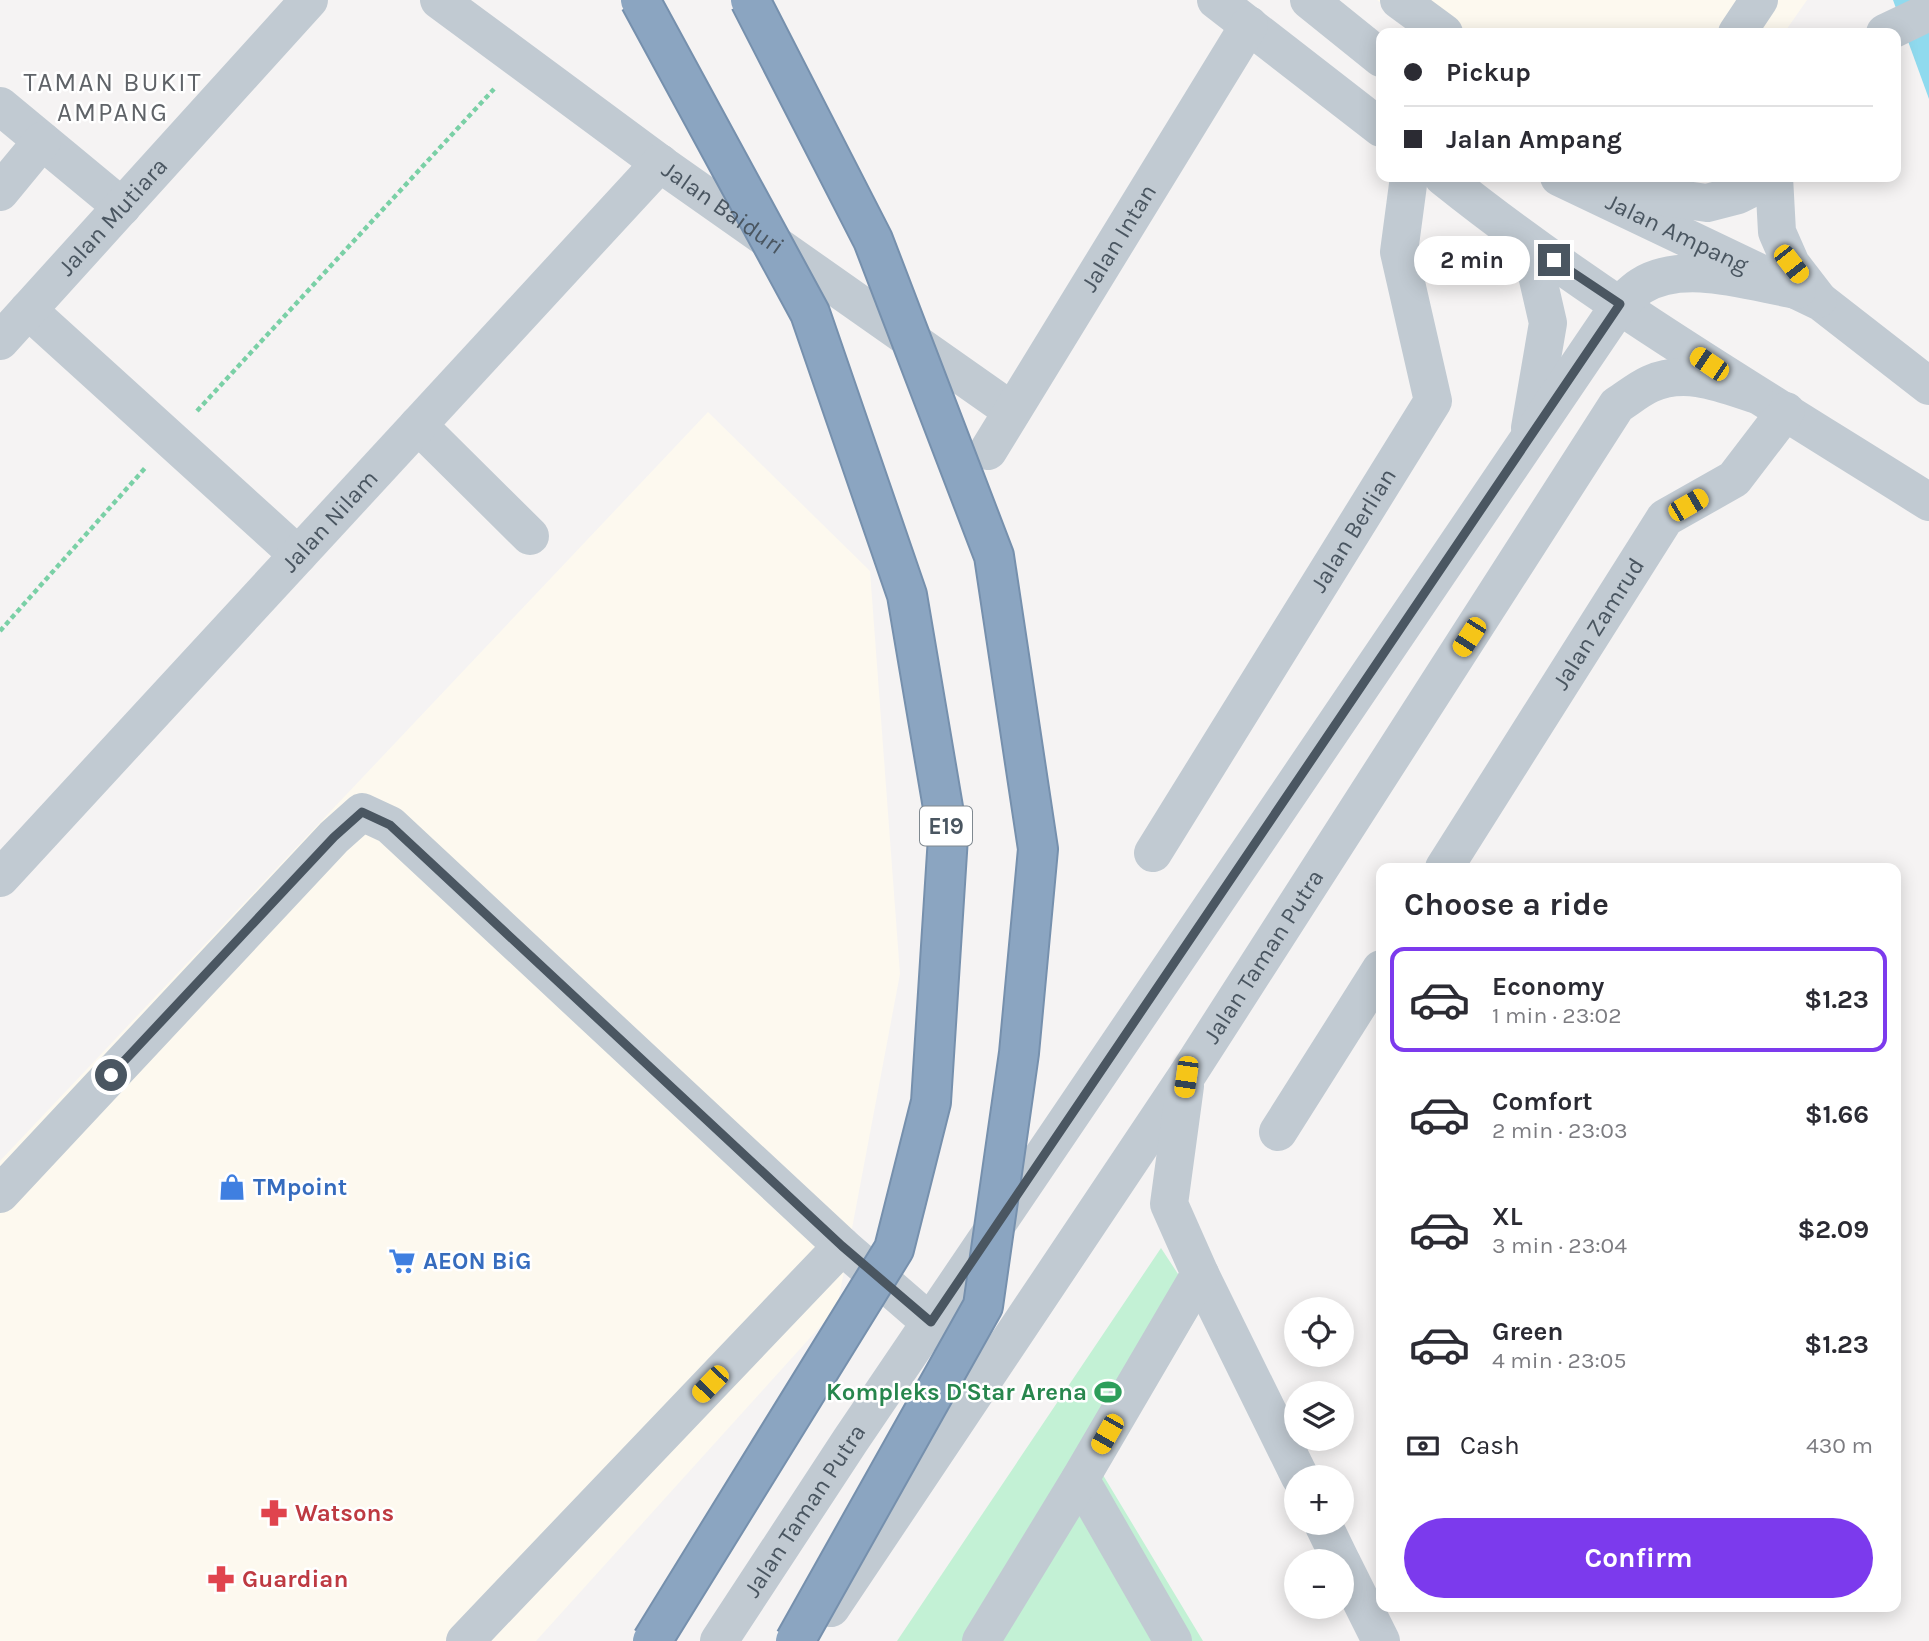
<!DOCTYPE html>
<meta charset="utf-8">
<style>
body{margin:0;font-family:Karla,sans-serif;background:#f2f2f3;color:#2b2b33;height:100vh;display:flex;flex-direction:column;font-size:26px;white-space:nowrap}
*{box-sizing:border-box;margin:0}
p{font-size:23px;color:#7c7c81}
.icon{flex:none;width:38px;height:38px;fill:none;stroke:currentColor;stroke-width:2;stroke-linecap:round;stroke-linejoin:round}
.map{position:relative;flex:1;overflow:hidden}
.side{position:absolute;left:1376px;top:863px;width:525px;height:749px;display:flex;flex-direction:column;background:#fff;border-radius:14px;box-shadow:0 4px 18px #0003}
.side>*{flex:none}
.guide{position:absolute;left:1376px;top:28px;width:525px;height:154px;border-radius:14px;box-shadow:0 4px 18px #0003;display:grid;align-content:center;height:154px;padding:0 28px;background:#fff}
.controls{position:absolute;left:1284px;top:1297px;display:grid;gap:14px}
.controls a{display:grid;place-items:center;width:70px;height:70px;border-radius:50%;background:#fff;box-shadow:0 4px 18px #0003;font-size:35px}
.end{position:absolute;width:32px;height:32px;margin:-16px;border:9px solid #4a5661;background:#fff;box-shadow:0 0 0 4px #fff}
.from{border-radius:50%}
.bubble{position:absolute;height:49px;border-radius:24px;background:#fff;box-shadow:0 4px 18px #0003;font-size:23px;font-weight:700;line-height:49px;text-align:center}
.car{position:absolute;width:21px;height:42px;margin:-21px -10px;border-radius:9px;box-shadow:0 0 5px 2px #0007;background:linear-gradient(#f5c518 24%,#345 0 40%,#f5c518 0 76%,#345 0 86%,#f5c518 0)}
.guide b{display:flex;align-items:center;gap:24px;height:66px;font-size:26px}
.guide b+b{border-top:2px solid #e1e1e2}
.guide i{width:18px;height:18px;background:#2b2b33}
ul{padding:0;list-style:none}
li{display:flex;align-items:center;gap:21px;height:105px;margin:0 14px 10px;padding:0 14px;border:4px solid transparent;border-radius:14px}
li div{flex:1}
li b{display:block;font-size:26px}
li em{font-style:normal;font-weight:700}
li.on{border-color:#7c3aed}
li>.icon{width:63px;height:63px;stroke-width:1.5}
h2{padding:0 28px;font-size:32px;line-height:84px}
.pay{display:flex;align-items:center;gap:18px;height:77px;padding:0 28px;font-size:26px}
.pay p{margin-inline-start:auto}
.action{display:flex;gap:14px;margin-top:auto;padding:14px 28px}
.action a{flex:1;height:80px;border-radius:42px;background:#7c3aed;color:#fff;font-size:28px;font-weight:700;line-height:80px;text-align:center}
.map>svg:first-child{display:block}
</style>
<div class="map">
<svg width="1929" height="1641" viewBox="0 0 1929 1641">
<rect width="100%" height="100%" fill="#f5f3f3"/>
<path fill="#fdf9ef" d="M1377 0H1807L1784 33H1422Z
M708 412 870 571 900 974 837 1308 536 1641H0V1161Z"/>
<path fill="#c3f1d5" d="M1161 1248 1201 1309 1103 1475 1203 1641H897Z"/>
<path fill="#90daee" d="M1893 0H1929V99Z"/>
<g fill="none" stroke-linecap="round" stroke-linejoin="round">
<path stroke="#7ad0a6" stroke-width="4.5" stroke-dasharray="5 3.5" stroke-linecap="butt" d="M197 411 494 89
M0 631 146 467"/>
<g stroke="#c1cad2" stroke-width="38">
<path id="s1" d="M439 0 665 167 1012 411"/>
<path d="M1216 0 1381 128"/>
<path d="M1309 0 1381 58"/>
<path d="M1399 0 1444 33"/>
<path d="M1737 33 1759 0"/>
<path d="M1885 33 1929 12"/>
<path d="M0 106 122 207"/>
<path d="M1443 177C1595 299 1764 398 1929 502"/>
<path id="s2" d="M1559 177 1821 302 1929 386"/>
<path d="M1774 177 1777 232 1791 264 1818 299"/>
<path d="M1614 190 1707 203 1738 195 1774 177"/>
<path d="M0 192 42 141"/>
<path d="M1514 238 1537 275 1548 323 1530 428"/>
<path d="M28 310 298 555"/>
<path id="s3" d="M0 341 309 0"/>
<path d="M418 425 530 536"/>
<path id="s4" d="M988 451 1249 25"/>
<path id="s5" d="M1153 853 1433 401 1399 252 1409 177"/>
<path id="s6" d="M1444 868 1665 518 1734 479 1786 411"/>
<path id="s7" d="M0 878 660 163"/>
<path d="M1278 1132 1381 969"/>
<path d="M0 1194 334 837 362 812 390 825 842 1246 948 1338"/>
<path d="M1200 1274 1300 1477"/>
<path d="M1080 1479 1173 1641"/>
<path d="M1322 1522 1341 1561"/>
<path d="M1342 1563 1381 1641"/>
<path id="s8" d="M831 1608 1186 1077 1617 405C1628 398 1639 389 1650 384 1685 368 1721 383 1754 394"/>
<path d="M465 1641 842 1246"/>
<path id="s9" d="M719 1641 850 1441 1620 304C1626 299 1633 291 1641 286 1683 259 1750 282 1797 290"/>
<path d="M981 1641 1080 1479 1200 1274 1169 1204 1185 1086"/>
</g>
<defs>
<path id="highway-bridge" d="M640 0 810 313 907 595 948 837 931 1102 894 1249 652 1641
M750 0 873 240 994 556 1038 849 1019 1053 983 1306 795 1641"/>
</defs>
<use href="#highway-bridge" stroke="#7690ad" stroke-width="42" stroke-linecap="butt"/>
<use href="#highway-bridge" stroke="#8ba5c1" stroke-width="38"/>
</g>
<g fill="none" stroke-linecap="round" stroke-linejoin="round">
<path stroke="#4a5661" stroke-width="9" d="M111 1075 334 837 362 812 390 825 842 1246 931 1322 1620 304 1554 260"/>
</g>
<defs>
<symbol id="shop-bare" viewBox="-9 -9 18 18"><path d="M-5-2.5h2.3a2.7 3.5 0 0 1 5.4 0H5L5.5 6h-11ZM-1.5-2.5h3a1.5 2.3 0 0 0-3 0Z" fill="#3f7fe0" stroke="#fff" stroke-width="2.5" paint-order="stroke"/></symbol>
<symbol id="supermarket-bare" viewBox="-9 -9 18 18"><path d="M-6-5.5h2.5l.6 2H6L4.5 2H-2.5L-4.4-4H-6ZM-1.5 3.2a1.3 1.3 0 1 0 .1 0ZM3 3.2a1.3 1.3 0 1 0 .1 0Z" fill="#3f7fe0" stroke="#fff" stroke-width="2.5" paint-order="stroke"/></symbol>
<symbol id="stadium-bare" viewBox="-9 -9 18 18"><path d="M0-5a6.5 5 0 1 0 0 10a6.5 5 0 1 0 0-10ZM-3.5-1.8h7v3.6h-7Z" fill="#2e9e5b" stroke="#fff" stroke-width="2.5" paint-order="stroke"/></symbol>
<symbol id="pharmacy-bare" viewBox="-9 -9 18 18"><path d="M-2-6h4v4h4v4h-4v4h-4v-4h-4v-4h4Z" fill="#e0444e" stroke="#fff" stroke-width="2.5" paint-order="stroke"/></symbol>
</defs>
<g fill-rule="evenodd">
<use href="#shop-bare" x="213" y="1168" width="38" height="38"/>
<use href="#supermarket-bare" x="383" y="1242" width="38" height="38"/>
<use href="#stadium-bare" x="1089" y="1373" width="38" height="38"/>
<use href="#pharmacy-bare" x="255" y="1494" width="38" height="38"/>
<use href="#pharmacy-bare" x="202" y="1560" width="38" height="38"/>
</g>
<g text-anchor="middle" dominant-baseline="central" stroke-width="5" stroke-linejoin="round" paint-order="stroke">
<rect fill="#fff" stroke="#808990" stroke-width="2" x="920" y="806.5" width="52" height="39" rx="5"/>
<g font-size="23" font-weight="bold" fill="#4a5661">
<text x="946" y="826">E19</text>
</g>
<g font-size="24" fill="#4a5661" stroke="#fff">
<text stroke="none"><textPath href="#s1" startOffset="352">Jalan Baiduri</textPath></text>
<text stroke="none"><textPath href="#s3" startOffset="168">Jalan Mutiara</textPath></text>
<text stroke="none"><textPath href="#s2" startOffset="131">Jalan Ampang</textPath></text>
<text stroke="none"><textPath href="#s4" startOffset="250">Jalan Intan</textPath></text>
<text stroke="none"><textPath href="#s7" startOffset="486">Jalan Nilam</textPath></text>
<text stroke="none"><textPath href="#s5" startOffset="380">Jalan Berlian</textPath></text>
<text stroke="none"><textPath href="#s6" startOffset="289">Jalan Zamrud</textPath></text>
<text stroke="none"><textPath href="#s8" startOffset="782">Jalan Taman Putra</textPath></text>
<text stroke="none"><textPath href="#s9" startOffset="156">Jalan Taman Putra</textPath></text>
</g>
<g font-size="24" font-weight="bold" fill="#366cbe" stroke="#fff" text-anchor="start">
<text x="253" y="1187">TMpoint</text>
<text x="423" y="1261">AEON BiG</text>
</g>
<g font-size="24" font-weight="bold" fill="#27864d" stroke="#fff" text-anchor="end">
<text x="1087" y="1392">Kompleks D'Star Arena</text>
</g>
<g font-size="24" font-weight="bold" fill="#be3a42" stroke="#fff" text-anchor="start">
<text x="295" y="1513">Watsons</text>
<text x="242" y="1579">Guardian</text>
</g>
<g font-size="26" letter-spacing="2" fill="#5f6368" stroke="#fff">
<text x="113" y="82">TAMAN BUKIT<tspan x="113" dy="30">AMPANG</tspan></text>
</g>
</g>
</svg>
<div class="controls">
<a><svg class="icon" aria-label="locate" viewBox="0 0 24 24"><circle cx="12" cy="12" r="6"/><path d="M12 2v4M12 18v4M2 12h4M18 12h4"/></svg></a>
<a><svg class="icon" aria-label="layers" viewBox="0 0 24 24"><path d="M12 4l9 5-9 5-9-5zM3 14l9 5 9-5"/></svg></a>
<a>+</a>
<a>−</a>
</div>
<i class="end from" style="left:111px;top:1075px"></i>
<i class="end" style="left:1554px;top:260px"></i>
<div class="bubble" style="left:1414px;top:236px;width:116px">2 min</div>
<i class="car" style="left:1791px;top:264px;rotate:142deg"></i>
<i class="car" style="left:1709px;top:364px;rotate:304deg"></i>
<i class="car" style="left:1688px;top:505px;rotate:60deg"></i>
<i class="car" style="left:1469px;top:637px;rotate:213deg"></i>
<i class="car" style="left:1186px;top:1077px;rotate:188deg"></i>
<i class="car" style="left:710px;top:1384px;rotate:224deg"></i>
<i class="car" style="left:1107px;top:1434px;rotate:210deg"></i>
<div class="guide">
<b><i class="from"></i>Pickup</b>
<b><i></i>Jalan Ampang</b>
</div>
<section class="side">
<h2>Choose a ride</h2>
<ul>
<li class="on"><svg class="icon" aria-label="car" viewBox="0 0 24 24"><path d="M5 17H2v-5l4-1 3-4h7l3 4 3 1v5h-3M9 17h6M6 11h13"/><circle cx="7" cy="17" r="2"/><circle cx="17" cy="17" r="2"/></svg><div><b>Economy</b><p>1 min · 23:02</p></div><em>$1.23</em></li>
<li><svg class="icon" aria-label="car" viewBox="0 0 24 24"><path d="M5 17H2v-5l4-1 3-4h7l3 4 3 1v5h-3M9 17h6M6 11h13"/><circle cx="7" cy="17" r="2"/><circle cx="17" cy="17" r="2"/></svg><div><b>Comfort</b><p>2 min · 23:03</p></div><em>$1.66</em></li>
<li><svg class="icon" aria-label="car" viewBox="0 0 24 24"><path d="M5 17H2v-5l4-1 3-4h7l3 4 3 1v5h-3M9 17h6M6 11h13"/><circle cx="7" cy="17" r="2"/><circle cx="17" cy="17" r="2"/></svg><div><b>XL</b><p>3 min · 23:04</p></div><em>$2.09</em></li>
<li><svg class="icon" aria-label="car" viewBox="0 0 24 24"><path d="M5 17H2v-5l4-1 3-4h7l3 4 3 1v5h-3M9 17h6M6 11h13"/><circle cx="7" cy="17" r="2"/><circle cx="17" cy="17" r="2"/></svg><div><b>Green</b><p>4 min · 23:05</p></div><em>$1.23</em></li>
</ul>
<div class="pay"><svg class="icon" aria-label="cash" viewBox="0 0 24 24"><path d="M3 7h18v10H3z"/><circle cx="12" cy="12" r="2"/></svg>Cash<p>430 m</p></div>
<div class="action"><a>Confirm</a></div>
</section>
</div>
